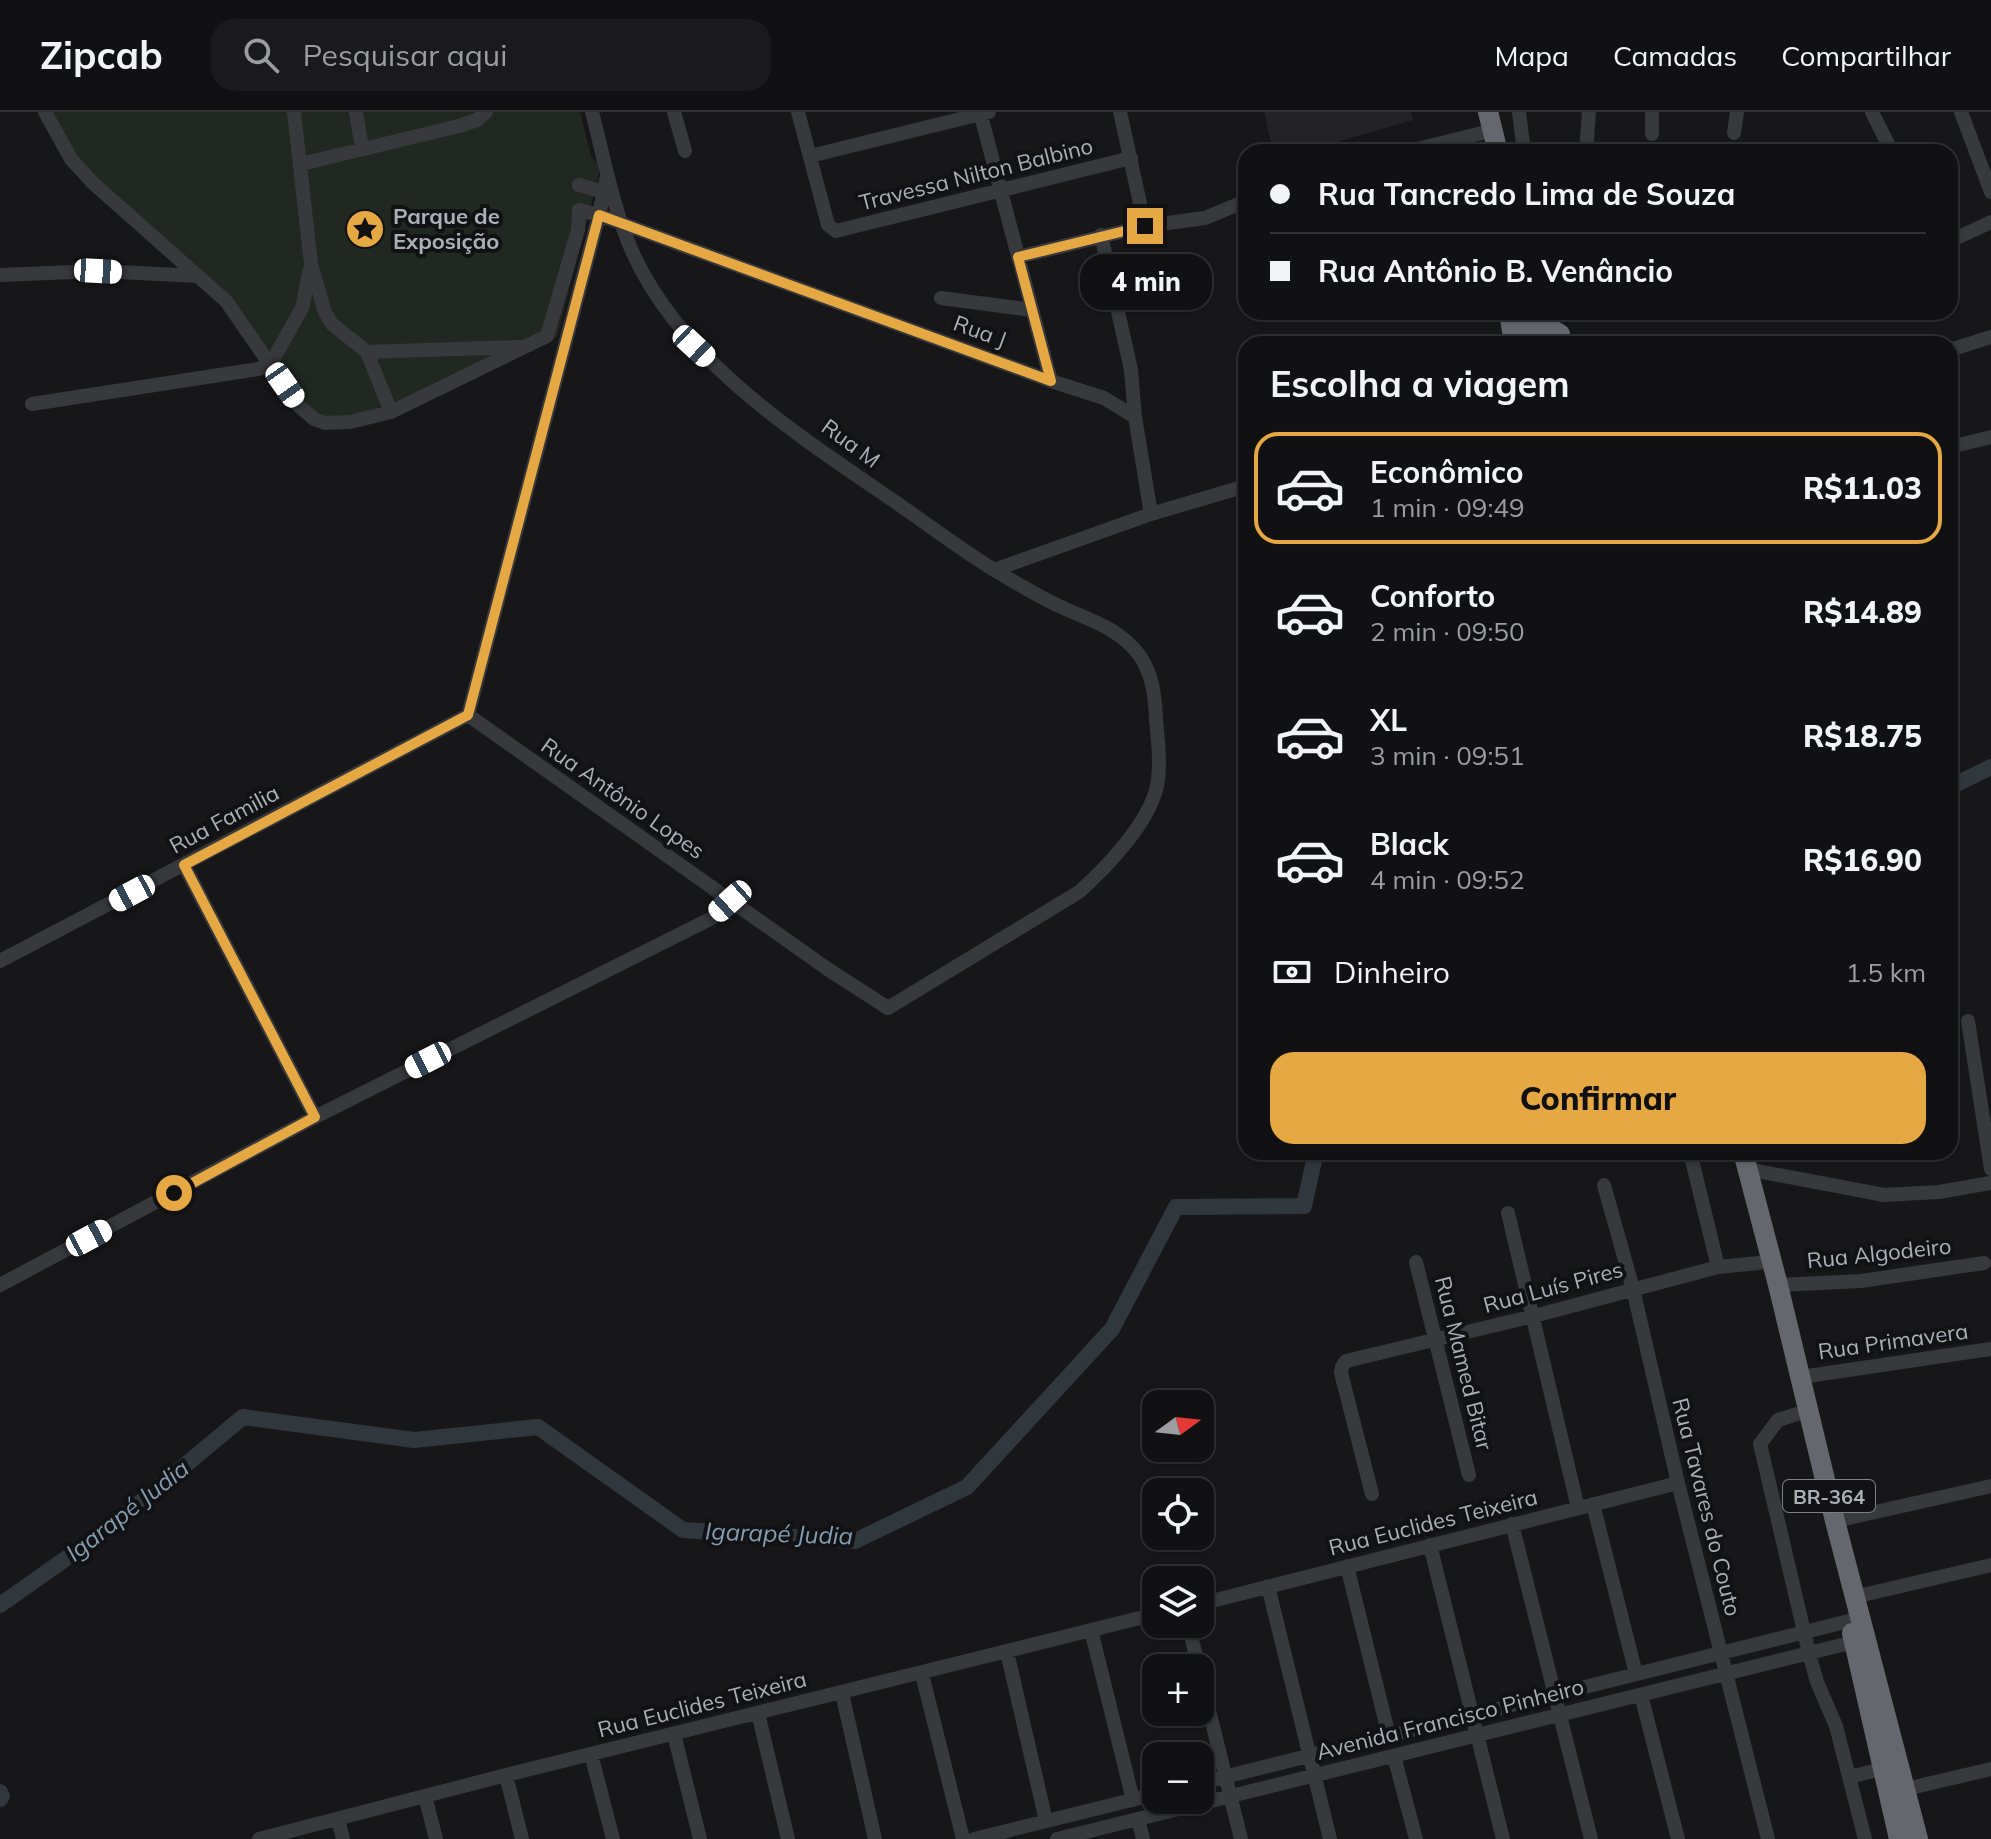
<!DOCTYPE html>
<html lang="pt">
<meta charset="utf-8">
<style>
body{margin:0;font-family:Mulish,sans-serif;background:#1a1a1c;color:#f1f3f6;height:100vh;display:flex;flex-direction:column;font-size:30px;white-space:nowrap}
*{box-sizing:border-box;margin:0}
p{font-size:26px;color:#9c9da0}
.icon{flex:none;width:44px;height:44px;fill:none;stroke:currentColor;stroke-width:2;stroke-linecap:round;stroke-linejoin:round}
.map{position:relative;flex:1;overflow:hidden}
.drawer{position:absolute;left:1238px;top:224px;width:720px;height:824px;display:flex;flex-direction:column;background:#111113;border-radius:24px;box-shadow:0 2px 6px #0004,0 0 0 2px #303133}
.drawer>*{flex:none}
.guide{position:absolute;left:1238px;top:32px;width:720px;height:176px;border-radius:24px;box-shadow:0 2px 6px #0004,0 0 0 2px #303133;display:grid;align-content:center;height:176px;padding:0 32px;background:#111113}
.needle{width:52px;rotate:75deg}
.controls{position:absolute;left:1142px;top:1278px;display:grid;gap:16px}
.controls a{display:grid;place-items:center;width:72px;height:72px;border-radius:16px;background:#111113;box-shadow:0 2px 6px #0004,0 0 0 2px #303133;font-size:40px}
.end{position:absolute;width:36px;height:36px;margin:-18px;border:10px solid #e6a842;background:#111;box-shadow:0 0 0 4px #111}
.from{border-radius:50%}
.bubble{position:absolute;height:56px;border-radius:24px;background:#111113;box-shadow:0 2px 6px #0004,0 0 0 2px #303133;font-size:26px;font-weight:800;line-height:56px;text-align:center}
.car{position:absolute;width:24px;height:48px;margin:-24px -12px;border-radius:10px;box-shadow:0 0 6px 2px #0007;background:linear-gradient(#fff 24%,#345 0 40%,#fff 0 76%,#345 0 86%,#fff 0)}
.guide b{display:flex;align-items:center;gap:28px;height:76px;font-size:30px}
.guide b+b{border-top:2px solid #303133}
.guide i{width:20px;height:20px;background:#f1f3f6}
ul{padding:0;list-style:none}
li{display:flex;align-items:center;gap:24px;height:112px;margin:0 16px 12px;padding:0 16px;border:4px solid transparent;border-radius:24px}
li div{flex:1}
li b{display:block;font-size:30px}
li em{font-style:normal;font-weight:800}
li.active{border-color:#e6a842}
li>.icon{width:72px;height:72px;stroke-width:1.5}
h2{padding:0 32px;font-size:36px;line-height:96px}
.pay{display:flex;align-items:center;gap:20px;height:88px;padding:0 32px;font-size:30px}
.pay p{margin-inline-start:auto}
.cta{display:flex;gap:16px;margin-top:auto;padding:16px 32px}
.cta a{flex:1;height:92px;border-radius:24px;background:#e6a842;color:#111;font-size:32px;font-weight:800;line-height:92px;text-align:center}
header{display:flex;align-items:center;gap:48px;box-sizing:border-box;height:112px;padding:0 40px;background:#111113;border-bottom:2px solid #303133}
header strong{font-size:38px}
nav{display:flex;gap:44px;margin-inline-start:auto;font-size:28px}
.search{width:560px;height:72px;background:#1a1a1c;display:flex;align-items:center;gap:20px;box-sizing:border-box;padding:0 28px;border-radius:24px;color:#9c9da0;font-size:30px}
.map>svg:first-child{display:block}
</style>
<header>
<strong>Zipcab</strong>
<div class="search"><svg class="icon" aria-label="search" viewBox="0 0 24 24"><circle cx="10" cy="10" r="6"/><path d="M15 15l6 6"/></svg>Pesquisar aqui</div>
<nav><a>Mapa</a><a>Camadas</a><a>Compartilhar</a></nav>
</header>
<div class="map">
<svg width="1991" height="1727" viewBox="0 0 1991 1727">
<rect width="100%" height="100%" fill="#171719"/>
<path fill="#232326" d="M1264 0H1411L1413 8 1302 40H1273Z"/>
<path fill="#212822" d="M46 0H580L591 44 599 53 598 66 557 225 524 235 391 300 314 307 226 189 93 71Z"/>
<g fill="none" stroke-linecap="round" stroke-linejoin="round">
<path stroke="#30383e" stroke-width="16" d="M1950 675 1991 655
M0 1493 112 1414 243 1305 414 1328 538 1315 683 1418 855 1429 967 1375 1112 1217 1176 1095 1304 1094 1316 1040
M0 1680 2 1684 0 1687"/>
<path stroke="#38393d" stroke-width="14" d="M45 0 71 47 93 71 226 189 299 294 314 307 325 311 350 310 391 300 547 224 578 118 579 98 599 103 607 64
M294 0 311 152 325 200 332 212 367 240 520 235
M356 0 362 36
M674 0 685 39
M798 0 828 113 836 119 1131 46
M980 0 1051 269
M1120 0 1145 114
M1519 0 1524 40
M1872 0 1892 40
M1961 0 1991 80
M1734 21 1737 0
M1652 22V0
M1405 40 1482 21
M1586 40 1589 0
M810 44 989 0
M301 52 459 14 477 8 486 0
M579 73 604 80
M1101 123 1131 258 1135 305 1151 402 1246 374
M1950 129 1991 110
M1018 145 1145 114 1205 106 1246 89
M0 163 98 159 198 164
M941 186 1032 198
M1950 238 1991 225
M367 240 391 300
M32 292 258 257 270 253 302 196 310 157
M1950 335 1991 325
M994 458 1151 402
M468 603 829 858 888 896 1079 780C1107 755 1149 711 1157 674 1161 653 1158 629 1156 607 1155 584 1153 564 1140 544 1120 516 1089 508 1059 494 1038 484 1016 471 996 459 960 437 926 411 891 387 796 322 680 248 632 139 613 96 604 46 592 0
M468 603 599 103 1051 269 1104 286 1135 305
M184 753 315 1005
M0 849 468 603
M1968 909 1991 1057
M1690 1040 1718 1155
M1747 1057 1884 1083 1939 1080 1991 1071
M1604 1073 1633 1177 1678 1371 1768 1727
M1508 1101 1578 1396
M1416 1150 1469 1363
M0 1173 315 1005 712 806 730 789
M1778 1173 1861 1169 1984 1151
M1801 1265 1991 1237
M1797 1302 1778 1308 1760 1332 1809 1541 1817 1570 1836 1614 1865 1727
M1372 1382 1341 1261 1342 1255 1346 1249 1534 1204 1718 1155 1759 1151
M1593 1392 1636 1562
M1835 1409 1991 1374
M1512 1412 1591 1727
M1430 1433 1503 1727
M1347 1454 1389 1624
M1268 1474 1330 1727
M1854 1485 1991 1453
M1200 1492 1678 1371
M1188 1512 1199 1556
M1091 1518 1133 1688
M1007 1540 1046 1709
M922 1562 963 1727
M1200 1562 1241 1727
M842 1581 875 1727
M1641 1583 1678 1727
M758 1601 788 1727
M674 1622 700 1727
M591 1642 613 1727
M1394 1644 1416 1727
M506 1663 522 1727
M1849 1665 1882 1657
M1200 1671 1849 1509
M1906 1677 1991 1657
M425 1684 436 1727
M338 1707 343 1727
M1138 1707 1143 1727
M259 1727 506 1663 1156 1502
M974 1727 1156 1682
M1057 1727 1854 1530"/>
<path stroke="#64676e" stroke-width="20" d="M1488 0 1498 40
M1509 200 1514 232
M1516 232 1522 218C1537 213 1546 213 1560 222
M1743 1040 1778 1173 1835 1409 1918 1727
M1852 1521 1899 1727"/>
</g>
<g fill="none" stroke-linecap="round" stroke-linejoin="round">
<path stroke="#e6a842" stroke-width="10" d="M174 1081 315 1005 184 753 468 603 599 103 1051 269 1018 145 1145 114"/>
</g>
<defs>
<symbol id="sight-disc" viewBox="-11 -11 22 22"><circle r="9.5" fill="#e6a842" stroke="#121214"/><path d="M0-6L1.8-2.2L6-1.7L2.9 1.2L3.7 5.4L0 3.3L-3.7 5.4L-2.9 1.2L-6-1.7L-1.8-2.2Z" fill="#111"/></symbol>
</defs>
<g fill-rule="evenodd">
<use href="#sight-disc" x="343" y="95" width="44" height="44"/>
</g>
<g text-anchor="middle" dominant-baseline="central" stroke-width="8" stroke-linejoin="round" paint-order="stroke">
<rect fill="#121214" stroke="#7c8087" stroke-width="2" x="1783" y="1368" width="92" height="32" rx="6"/>
<g font-size="20" font-weight="bold" fill="#aaafb8">
<text x="1829" y="1384">BR-364</text>
</g>
<g font-size="22" fill="#aaafb8" stroke="#121214">
<text transform="translate(976 62) rotate(-14)">Travessa Nilton Balbino</text>
<text transform="translate(980 219) rotate(20)">Rua J</text>
<text transform="translate(851 331) rotate(36)">Rua M</text>
<text transform="translate(623 686) rotate(35)">Rua Antônio Lopes</text>
<text transform="translate(224 707) rotate(-28)">Rua Familia</text>
<text transform="translate(1879 1141) rotate(-6)">Rua Algodeiro</text>
<text transform="translate(1553 1175) rotate(-15)">Rua Luís Pires</text>
<text transform="translate(1893 1229) rotate(-8)">Rua Primavera</text>
<text transform="translate(1464 1251) rotate(76)">Rua Mamed Bitar</text>
<text transform="translate(1707 1395) rotate(76)">Rua Tavares do Couto</text>
<text transform="translate(1433 1410) rotate(-14)">Rua Euclides Teixeira</text>
<text transform="translate(702 1592) rotate(-14)">Rua Euclides Teixeira</text>
<text transform="translate(1450 1607) rotate(-14)">Avenida Francisco Pinheiro</text>
</g>
<g font-size="22" font-weight="bold" fill="#aaafb8" stroke="#121214" text-anchor="start">
<text x="393" y="104">Parque de<tspan x="393" dy="25">Exposição</tspan></text>
</g>
<g font-size="24" font-style="italic" fill="#839db0" stroke="#121214">
<text transform="translate(127 1398) rotate(-38)">Igarapé Judia</text>
<text transform="translate(779 1421) rotate(2)">Igarapé Judia</text>
</g>
</g>
</svg>
<div class="controls">
<a><svg class="needle" viewBox="-14 -14 28 28"><path d="M0-13l5 13h-10z" fill="#e53935"/><path d="M0 13l5-13h-10z" fill="#9c9da0"/></svg></a>
<a><svg class="icon" aria-label="locate" viewBox="0 0 24 24"><circle cx="12" cy="12" r="6"/><path d="M12 2v4M12 18v4M2 12h4M18 12h4"/></svg></a>
<a><svg class="icon" aria-label="layers" viewBox="0 0 24 24"><path d="M12 4l9 5-9 5-9-5zM3 14l9 5 9-5"/></svg></a>
<a>+</a>
<a>−</a>
</div>
<i class="end from" style="left:174px;top:1081px"></i>
<i class="end" style="left:1145px;top:114px"></i>
<div class="bubble" style="left:1080px;top:142px;width:132px">4 min</div>
<i class="car" style="left:98px;top:159px;rotate:93deg"></i>
<i class="car" style="left:694px;top:234px;rotate:133deg"></i>
<i class="car" style="left:285px;top:273px;rotate:145deg"></i>
<i class="car" style="left:132px;top:781px;rotate:242deg"></i>
<i class="car" style="left:730px;top:789px;rotate:228deg"></i>
<i class="car" style="left:428px;top:948px;rotate:243deg"></i>
<i class="car" style="left:89px;top:1126px;rotate:62deg"></i>
<div class="guide">
<b><i class="from"></i>Rua Tancredo Lima de Souza</b>
<b><i></i>Rua Antônio B. Venâncio</b>
</div>
<section class="drawer">
<h2>Escolha a viagem</h2>
<ul>
<li class="active"><svg class="icon" aria-label="car" viewBox="0 0 24 24"><path d="M5 17H2v-5l4-1 3-4h7l3 4 3 1v5h-3M9 17h6M6 11h13"/><circle cx="7" cy="17" r="2"/><circle cx="17" cy="17" r="2"/></svg><div><b>Econômico</b><p>1 min · 09:49</p></div><em>R$11.03</em></li>
<li><svg class="icon" aria-label="car" viewBox="0 0 24 24"><path d="M5 17H2v-5l4-1 3-4h7l3 4 3 1v5h-3M9 17h6M6 11h13"/><circle cx="7" cy="17" r="2"/><circle cx="17" cy="17" r="2"/></svg><div><b>Conforto</b><p>2 min · 09:50</p></div><em>R$14.89</em></li>
<li><svg class="icon" aria-label="car" viewBox="0 0 24 24"><path d="M5 17H2v-5l4-1 3-4h7l3 4 3 1v5h-3M9 17h6M6 11h13"/><circle cx="7" cy="17" r="2"/><circle cx="17" cy="17" r="2"/></svg><div><b>XL</b><p>3 min · 09:51</p></div><em>R$18.75</em></li>
<li><svg class="icon" aria-label="car" viewBox="0 0 24 24"><path d="M5 17H2v-5l4-1 3-4h7l3 4 3 1v5h-3M9 17h6M6 11h13"/><circle cx="7" cy="17" r="2"/><circle cx="17" cy="17" r="2"/></svg><div><b>Black</b><p>4 min · 09:52</p></div><em>R$16.90</em></li>
</ul>
<div class="pay"><svg class="icon" aria-label="cash" viewBox="0 0 24 24"><path d="M3 7h18v10H3z"/><circle cx="12" cy="12" r="2"/></svg>Dinheiro<p>1.5 km</p></div>
<div class="cta"><a>Confirmar</a></div>
</section>
</div>
